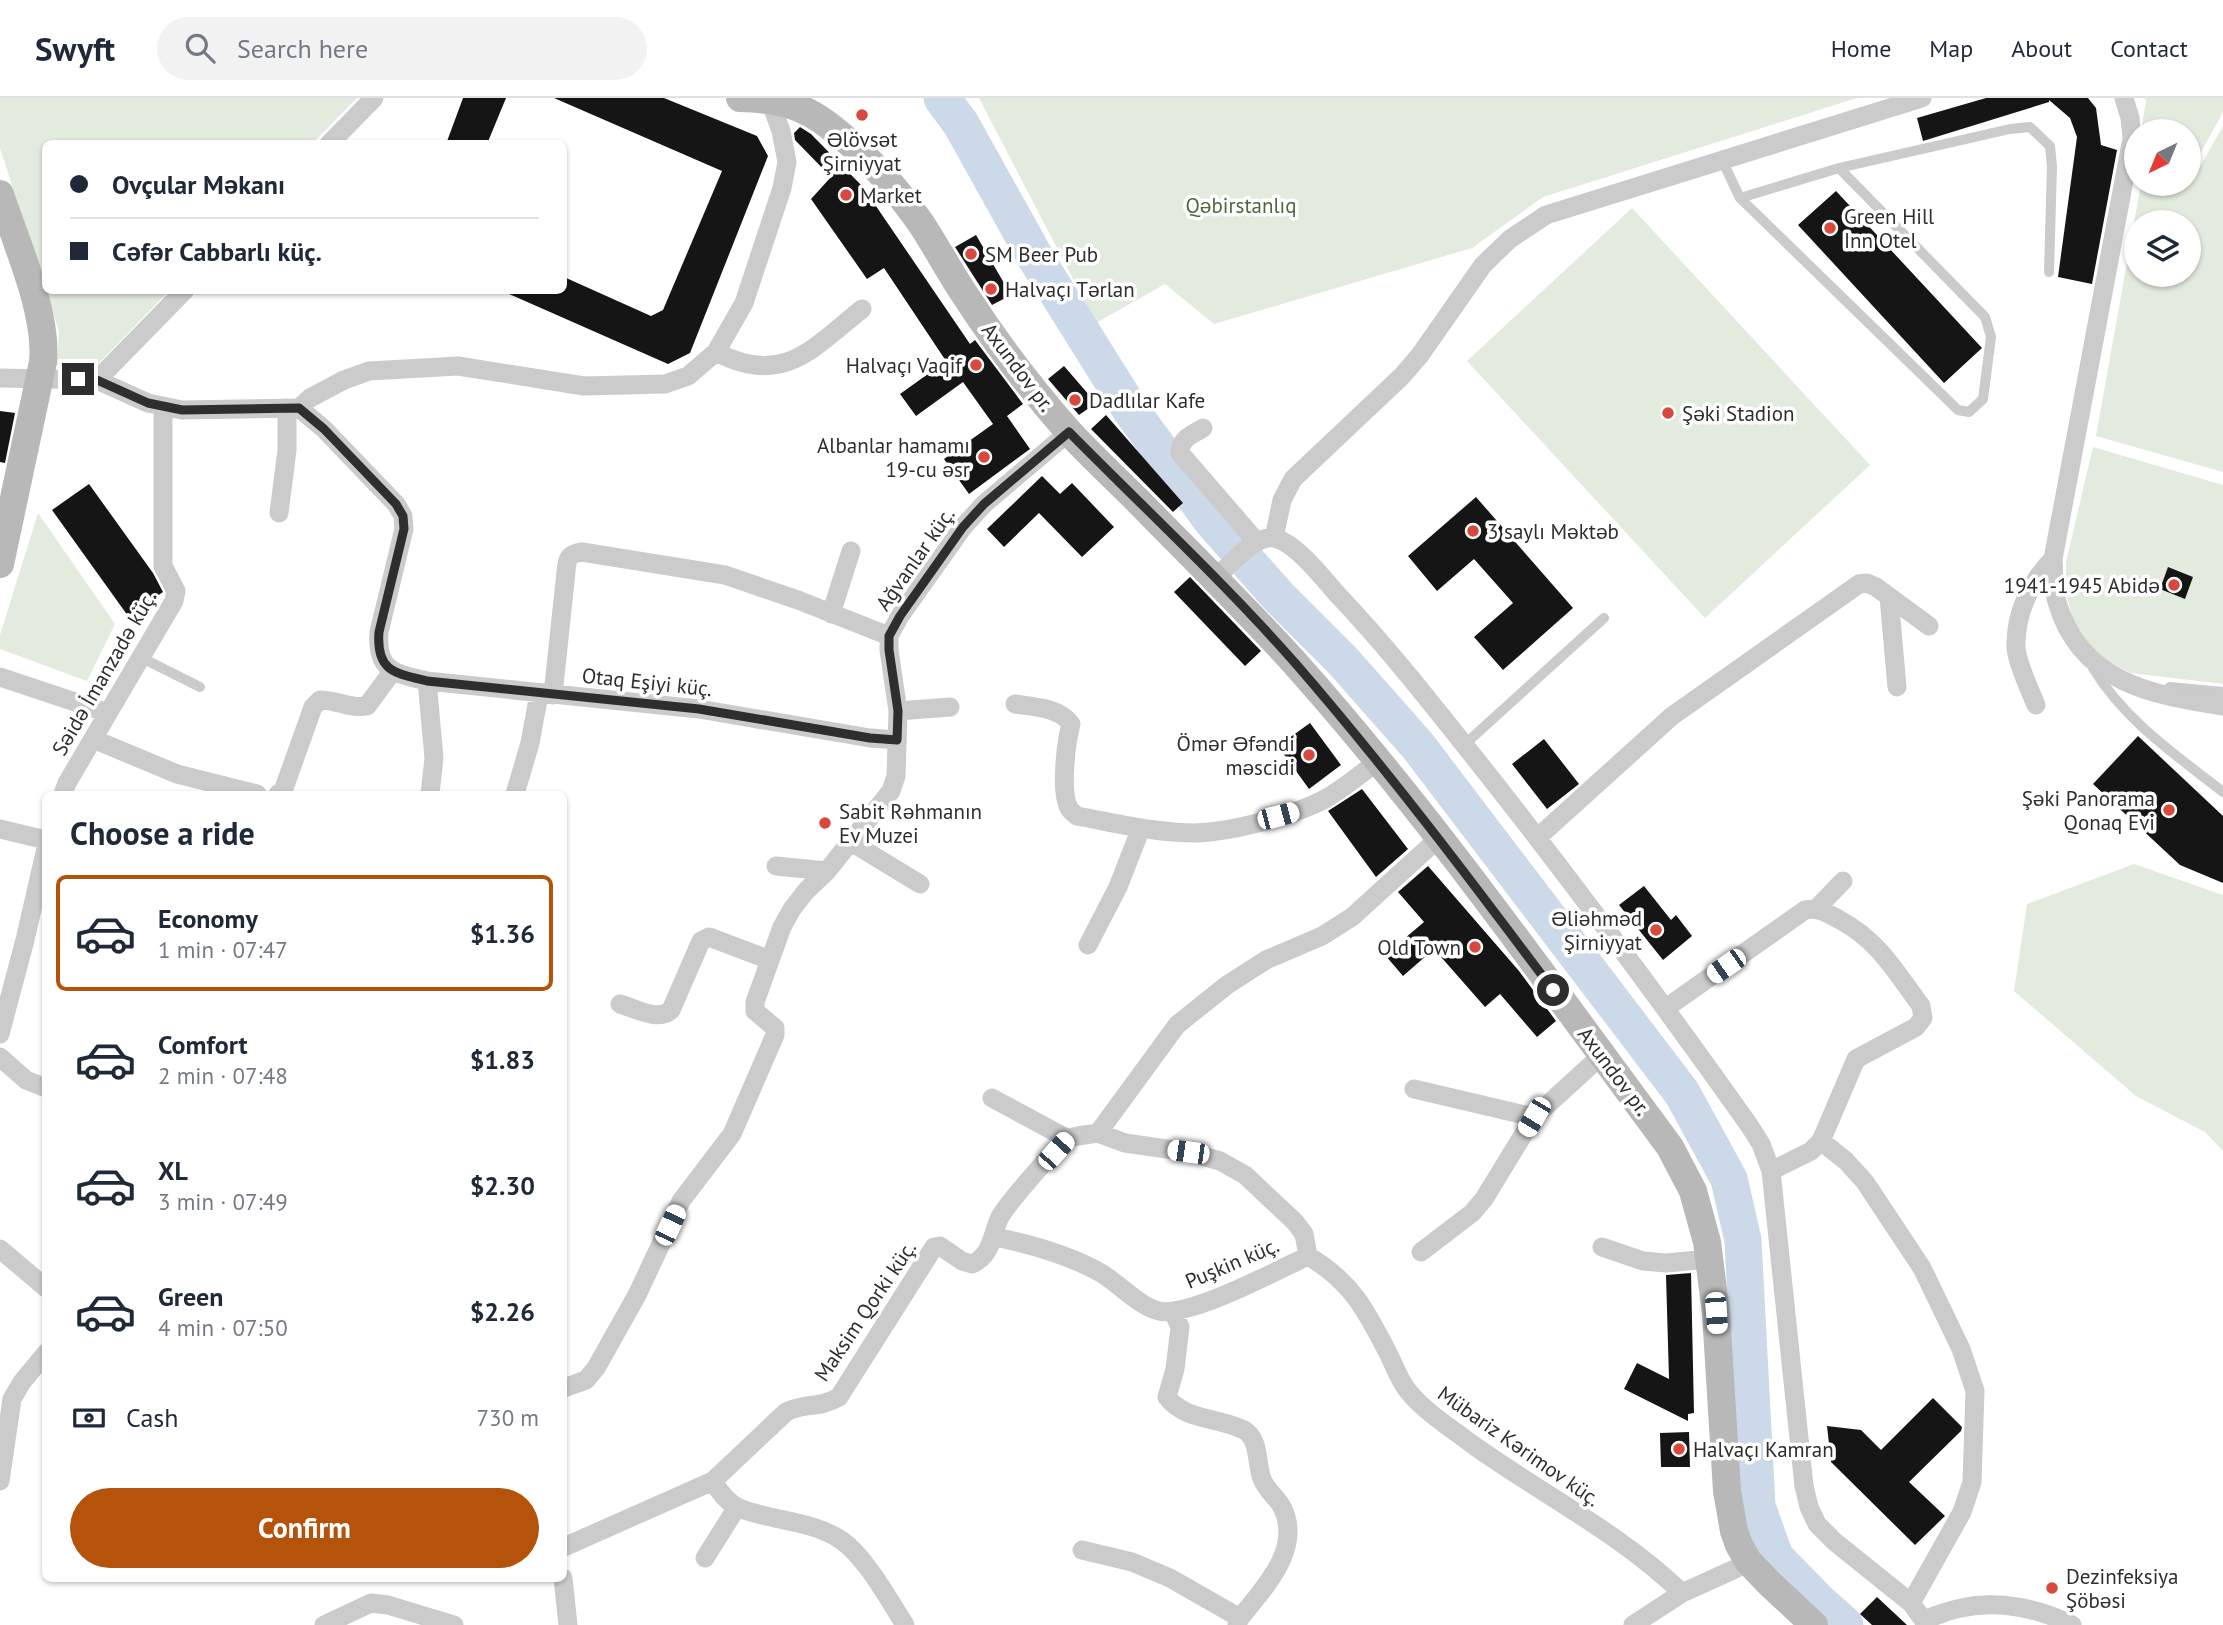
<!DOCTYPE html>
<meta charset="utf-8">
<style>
body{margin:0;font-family:"PT Sans",sans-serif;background:#f2f2f3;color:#1f2937;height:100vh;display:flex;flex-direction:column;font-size:26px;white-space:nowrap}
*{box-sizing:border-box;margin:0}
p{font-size:23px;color:#747a83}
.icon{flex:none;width:38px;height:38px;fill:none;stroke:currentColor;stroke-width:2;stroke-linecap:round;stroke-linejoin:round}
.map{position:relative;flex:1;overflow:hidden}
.details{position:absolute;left:42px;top:693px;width:525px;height:791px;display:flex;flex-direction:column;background:#fff;border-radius:10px;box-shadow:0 2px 5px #0004}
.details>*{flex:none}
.banner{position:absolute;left:42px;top:42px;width:525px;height:154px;border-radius:10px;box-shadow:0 2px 5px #0004;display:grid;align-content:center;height:154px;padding:0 28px;background:#fff}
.needle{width:46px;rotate:223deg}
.controls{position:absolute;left:2124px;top:21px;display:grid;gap:14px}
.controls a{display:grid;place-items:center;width:77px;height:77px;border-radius:50%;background:#fff;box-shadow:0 2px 5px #0004;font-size:35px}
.end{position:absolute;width:32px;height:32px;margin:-16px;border:9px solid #2e2e2e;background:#fff;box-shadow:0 0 0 4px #fff}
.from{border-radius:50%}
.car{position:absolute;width:21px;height:42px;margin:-21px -10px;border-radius:9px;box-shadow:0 0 5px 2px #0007;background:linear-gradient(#fff 24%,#345 0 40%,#fff 0 76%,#345 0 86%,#fff 0)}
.banner b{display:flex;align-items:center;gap:24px;height:66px;font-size:26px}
.banner b+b{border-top:2px solid #e0e1e3}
.banner i{width:18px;height:18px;background:#1f2937}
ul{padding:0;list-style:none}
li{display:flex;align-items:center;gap:21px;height:116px;margin:0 14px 10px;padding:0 14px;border:4px solid transparent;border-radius:10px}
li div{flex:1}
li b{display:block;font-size:26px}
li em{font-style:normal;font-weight:700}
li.on{border-color:#b45309}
li>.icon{width:63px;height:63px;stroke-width:1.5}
h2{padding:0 28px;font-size:32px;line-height:84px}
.pay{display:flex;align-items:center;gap:18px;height:77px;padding:0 28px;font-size:26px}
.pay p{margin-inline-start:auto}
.cta{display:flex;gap:14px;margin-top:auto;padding:14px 28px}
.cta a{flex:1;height:80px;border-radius:42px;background:#b45309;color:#fff;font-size:28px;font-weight:700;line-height:80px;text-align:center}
header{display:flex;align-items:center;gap:42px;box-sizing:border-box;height:98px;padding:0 35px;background:#fff;border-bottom:2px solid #e0e1e3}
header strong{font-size:33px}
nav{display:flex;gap:38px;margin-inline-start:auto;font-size:24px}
.search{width:490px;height:63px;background:#f2f2f3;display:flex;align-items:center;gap:18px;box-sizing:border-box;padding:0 24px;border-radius:38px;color:#747a83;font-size:26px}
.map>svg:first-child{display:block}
</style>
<header>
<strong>Swyft</strong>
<div class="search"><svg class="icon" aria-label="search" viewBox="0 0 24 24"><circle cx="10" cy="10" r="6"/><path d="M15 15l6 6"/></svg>Search here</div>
<nav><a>Home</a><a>Map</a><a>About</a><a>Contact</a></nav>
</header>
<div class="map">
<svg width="2223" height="1527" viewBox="0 0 2223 1527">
<rect width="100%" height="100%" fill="#fff"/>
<path fill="#e2ebdd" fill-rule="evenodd" d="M0 0H357L313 45 46 46 45 190 0 50Z
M979 0H1857L1543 99 1472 150 1214 226 1165 186 1096 225Z
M2144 0H2223V14L2194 67 2189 66V33H2141L2146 3Z
M2223 28V374L2096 338 2141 86H2189V75L2196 76ZM2137 124H2189V177H2137Z
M1632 110 1870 367 1705 520 1467 263Z
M46 193H169L93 271 57 267 59 233Z
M2093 349 2223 387V586L2131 575 2103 561 2089 547 2074 524 2066 496V464Z
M38 415 115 526 87 583 0 551V537Z
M2134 766 2223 797V1053L2205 1034 2136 998 2014 893 2027 806Z"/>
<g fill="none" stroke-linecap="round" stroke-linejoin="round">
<path stroke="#cbd9e9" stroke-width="37" d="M942 0 961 26 1035 159 1130 311 1212 423 1278 498 1343 563 1418 648 1682 995 1729 1081 1743 1142 1757 1408 1775 1459 1818 1503 1845 1527"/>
</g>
<path fill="#151515" d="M463 0H506L487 46H446Z
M554 0H664L757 38 768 58 690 255 668 266 500 192H564V179L651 218 663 212 722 73Z
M1986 0H2088L2096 10 2101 47 2117 52 2092 186 2058 179 2077 39 2070 20 2049 2V4L1923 43 1917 20Z
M800 29 811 36 863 89 970 246 975 242 1023 306 1007 318 1030 351 969 396 944 361 993 326 963 284 916 318 900 296 946 263 884 170 867 181 811 101 831 79 795 42 794 35Z
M1836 93 1982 250 1944 285 1798 127Z
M976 137 1011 197 992 207 955 149Z
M1064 268 1096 305 1079 317 1048 281Z
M0 313 15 315 5 365 0 364Z
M1106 317 1183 405 1173 414 1091 331Z
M1042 378 1060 396 1072 385 1114 429 1082 459 1039 415 1004 449 987 431Z
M89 386 153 475 163 494 128 518 52 412Z
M1476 399 1573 510 1503 572 1474 539 1513 505 1474 461 1437 493 1408 458Z
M2168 469 2193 479 2185 501 2160 491Z
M1190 479 1261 553 1245 568 1174 494Z
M1310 625 1341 667 1309 691 1278 648Z
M2138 638 2223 718V785L2180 767 2093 686Z
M1544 641 1579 686 1547 711 1512 666Z
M1362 691 1408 751 1376 779 1328 713Z
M1428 768 1519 873 1556 923 1537 939 1500 896 1485 909 1434 851 1403 878 1385 857 1424 824 1398 794Z
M1644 788 1671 822 1676 817 1692 838 1663 862 1619 807Z
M1691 1175 1694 1315 1688 1316V1323L1624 1291 1637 1265 1669 1281 1666 1177Z
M1933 1300 1962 1329 1961 1333 1909 1384 1945 1418 1915 1447 1831 1364 1827 1328 1861 1332 1881 1352Z
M1689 1334 1690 1369H1661L1660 1335Z
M1877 1499 1907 1527H1872L1860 1516Z"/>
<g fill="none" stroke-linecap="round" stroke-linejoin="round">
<path stroke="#cbcbcb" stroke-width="10" d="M1722 62 1740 100 1958 312 1969 314 1983 301 1991 239 1985 219 1839 70
M1740 100 1839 70 2010 31 2030 29 2050 48 2052 68 2049 174
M140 559 200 589
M2093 570C2124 622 2176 657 2223 694
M2162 597 2170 589 2223 594
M1464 647 1604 520"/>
<path stroke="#cbcbcb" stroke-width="19" d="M2124 0 2130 20 2132 40 2053 461C2054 475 2053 491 2057 504 2080 584 2151 597 2223 608
M329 46 374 0
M716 254C783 289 812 251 862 211
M0 280 97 282 148 305 182 312 299 310 310 300 344 282 369 273 458 268 584 288 665 286 688 278 716 254 744 205 782 90 787 64 781 33 769 0
M97 282 185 192
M299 310 324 331 396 406 403 418 404 431 379 534C376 573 394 575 427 583L699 611 870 640 897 642
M1203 330C1192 337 1180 340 1180 355L1256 443
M279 415 287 352V310
M1274 440 1282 402 1293 381 1402 278 1420 257 1483 167 1510 141 1546 117 1922 0
M1215 481C1229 468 1255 436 1274 440 1295 444 1323 480 1337 496 1393 555 1442 619 1493 683 1581 795 1666 910 1749 1027L1761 1046 1771 1073 1804 1388 1809 1409 1817 1426 1835 1444 1911 1505 1927 1527
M1889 499 1897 589
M831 516 851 453
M0 579 108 615
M427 583 434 660 430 696
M553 597 566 474C567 461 568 456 582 454L725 477 798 502 889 538
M1015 606C1034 609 1059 609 1071 626 1066 644 1060 694 1069 710 1070 713 1075 716 1077 718 1116 725 1155 735 1195 735 1231 734 1293 718 1325 701 1343 691 1361 676 1378 663
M2036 607C2030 592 2017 565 2016 550 2015 516 2030 484 2053 461
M898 613 950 609
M93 641 177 676 257 696
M63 696 67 685 174 503 176 493 163 468V309
M278 696 283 693 313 609 320 602C337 602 350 611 367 608L392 574
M515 696 530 645 539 596
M0 731 46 742
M1537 740 1672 618 1859 486 1867 485 1876 489 1929 528
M851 744 920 786
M776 768 827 773
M1817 810 1843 783
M1088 847 1118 789 1141 730
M620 906C634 910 659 924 671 912L701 843 709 839 770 862
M1666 910 1805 812C1819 809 1827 815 1840 822 1879 843 1895 873 1921 908L1923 920 1916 929 1856 961 1821 1043 1811 1053 1771 1073
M0 936 25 842 46 750
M0 959 26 982 46 990
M1414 991 1534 1019
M992 1000 1068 1041
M1098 1035 1125 1045 1188 1054 1220 1063 1245 1077 1295 1124 1304 1136 1308 1158C1351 1183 1366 1212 1388 1255 1394 1267 1399 1282 1408 1293 1424 1313 1448 1328 1469 1344 1538 1394 1622 1436 1682 1495
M1821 1043 1846 1063 1865 1084 1922 1170 1961 1251 1975 1293 1972 1384 1962 1414 1911 1505
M995 1139C1030 1146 1069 1157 1101 1175 1118 1185 1140 1209 1159 1213 1188 1220 1278 1172 1308 1158
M1602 1149 1643 1163 1666 1165 1709 1161
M0 1151 46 1190
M1421 1154 1472 1115 1484 1101 1534 1019 1602 957
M1173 1213 1180 1229 1175 1271 1167 1299C1185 1323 1219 1319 1244 1332 1260 1341 1256 1365 1262 1381 1266 1392 1278 1400 1283 1411 1302 1452 1263 1491 1240 1520L1237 1527
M564 1290 586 1282 596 1270 637 1197 681 1103 732 1036 775 937V930L755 913V904L782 829 792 811 806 793 827 773 891 693 896 678 898 613 889 552V538L900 518 963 429 984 406 1069 334
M0 1383 12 1301 22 1284 46 1255
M713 1383C719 1393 727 1405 739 1410 771 1423 811 1422 841 1442 865 1458 889 1502 905 1527
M564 1449 713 1383 786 1314C806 1304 818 1311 839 1299L934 1149 940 1148 962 1163 972 1166C991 1158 992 1138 999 1121 1004 1109 1055 1051 1066 1042 1073 1037 1089 1037 1098 1035L1177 927 1227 887 1266 862 1322 838 1352 819 1439 740
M1082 1452 1132 1464 1170 1480 1240 1520
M705 1460 737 1409
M563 1480 568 1527
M1925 1521C1937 1518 1949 1512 1961 1510 1998 1502 2039 1510 2072 1527
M324 1527 371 1505 388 1507 454 1527
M1633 1527 1682 1495 1735 1471 1748 1463"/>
<path stroke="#b8b8b8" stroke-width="28" d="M740 0C778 1 802 6 832 30 865 56 896 90 920 124 936 148 949 173 965 197 996 245 1031 291 1069 334 1091 358 1116 381 1139 404 1191 457 1244 509 1293 563 1430 716 1548 885 1670 1049L1693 1093 1707 1144 1716 1215 1727 1393 1734 1433 1739 1447 1748 1463 1769 1485 1814 1527
M0 96C16 145 48 215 43 264L0 466"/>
</g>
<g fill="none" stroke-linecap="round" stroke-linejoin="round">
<path stroke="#2e2e2e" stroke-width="9" d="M78 281 97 282 148 305 182 312 299 310 324 331 396 406 403 418 404 431 379 534C376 573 394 575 427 583L699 611 870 640 897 642 898 613 889 552V538L900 518 963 429 984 406 1069 334C1145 411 1225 485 1296 566 1387 671 1470 781 1553 892"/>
</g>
<g fill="#d8483d" stroke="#fff" stroke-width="2.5">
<circle cx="862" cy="17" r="7"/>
<circle cx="846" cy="97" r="7"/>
<circle cx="1830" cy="130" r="7"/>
<circle cx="971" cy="156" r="7"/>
<circle cx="991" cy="191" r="7"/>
<circle cx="976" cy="267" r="7"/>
<circle cx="1075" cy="302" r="7"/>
<circle cx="1668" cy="315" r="7"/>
<circle cx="984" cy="359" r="7"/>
<circle cx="1473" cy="433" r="7"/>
<circle cx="2174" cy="487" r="7"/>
<circle cx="1309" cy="657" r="7"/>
<circle cx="2169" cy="712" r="7"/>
<circle cx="825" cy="725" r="7"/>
<circle cx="1656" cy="832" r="7"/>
<circle cx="1475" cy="849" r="7"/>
<circle cx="1679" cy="1351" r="7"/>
<circle cx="2052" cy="1490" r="7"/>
</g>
<g text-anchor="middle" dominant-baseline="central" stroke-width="7" stroke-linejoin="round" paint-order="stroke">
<g font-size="21" fill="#2e2e2e" stroke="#fff" text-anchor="start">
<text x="862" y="41" text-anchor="middle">Əlövsət<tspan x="862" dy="24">Şirniyyat</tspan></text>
<text x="860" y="97">Market</text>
<text x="1844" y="118">Green Hill<tspan x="1844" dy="24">Inn Otel</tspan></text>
<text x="985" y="156">SM Beer Pub</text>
<text x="1005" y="191">Halvaçı Tərlan</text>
<text x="962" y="267" text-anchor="end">Halvaçı Vaqif</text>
<text x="1089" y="302">Dadlılar Kafe</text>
<text x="1682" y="315">Şəki Stadion</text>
<text x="970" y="347" text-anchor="end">Albanlar hamamı<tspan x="970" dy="24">19-cu əsr</tspan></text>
<text x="1487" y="433">3 saylı Məktəb</text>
<text x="2160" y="487" text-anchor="end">1941-1945 Abidə</text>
<text x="1295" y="645" text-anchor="end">Ömər Əfəndi<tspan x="1295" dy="24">məscidi</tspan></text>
<text x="2155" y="700" text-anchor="end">Şəki Panorama<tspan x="2155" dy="24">Qonaq Evi</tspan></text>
<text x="839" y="713">Sabit Rəhmanın<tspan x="839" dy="24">Ev Muzei</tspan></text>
<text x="1642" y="820" text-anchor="end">Əliəhməd<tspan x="1642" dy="24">Şirniyyat</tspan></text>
<text x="1461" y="849" text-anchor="end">Old Town</text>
<text x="1693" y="1351">Halvaçı Kamran</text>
<text x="2066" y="1478">Dezinfeksiya<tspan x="2066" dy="24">Şöbəsi</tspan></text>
</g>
<g font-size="21" fill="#4c673f" stroke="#fff">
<text x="1241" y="107">Qəbirstanlıq</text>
</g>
<g font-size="21" fill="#2e2e2e" stroke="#fff">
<text transform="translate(1018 269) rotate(53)">Axundov pr.</text>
<text transform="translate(915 461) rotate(-55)">Ağvanlar küç.</text>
<text transform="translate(104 575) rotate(-60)">Səidə İmanzadə küç.</text>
<text transform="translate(647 584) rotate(6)">Otaq Eşiyi küç.</text>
<text transform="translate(1614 973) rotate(53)">Axundov pr.</text>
<text transform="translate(1232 1165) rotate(-23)">Puşkin küç.</text>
<text transform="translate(865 1213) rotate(-56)">Maksim Qorki küç.</text>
<text transform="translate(1519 1348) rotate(35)">Mübariz Kərimov küç.</text>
</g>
</g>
</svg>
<div class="controls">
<a><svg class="needle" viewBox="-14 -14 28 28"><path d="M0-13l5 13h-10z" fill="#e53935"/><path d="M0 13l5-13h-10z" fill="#747a83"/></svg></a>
<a><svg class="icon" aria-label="layers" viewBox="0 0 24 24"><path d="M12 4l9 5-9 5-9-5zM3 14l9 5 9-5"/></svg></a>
</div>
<i class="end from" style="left:1553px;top:892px"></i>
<i class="end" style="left:78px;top:281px"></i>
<i class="car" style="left:1278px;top:718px;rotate:75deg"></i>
<i class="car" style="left:1726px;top:868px;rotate:235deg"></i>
<i class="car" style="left:1534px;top:1019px;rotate:211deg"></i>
<i class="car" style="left:1056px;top:1053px;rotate:42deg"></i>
<i class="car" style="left:1188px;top:1054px;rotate:278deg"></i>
<i class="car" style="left:670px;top:1127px;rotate:25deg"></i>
<i class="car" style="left:1716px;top:1215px;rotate:176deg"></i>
<div class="banner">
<b><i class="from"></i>Ovçular Məkanı</b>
<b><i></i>Cəfər Cabbarlı küç.</b>
</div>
<section class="details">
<h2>Choose a ride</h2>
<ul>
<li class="on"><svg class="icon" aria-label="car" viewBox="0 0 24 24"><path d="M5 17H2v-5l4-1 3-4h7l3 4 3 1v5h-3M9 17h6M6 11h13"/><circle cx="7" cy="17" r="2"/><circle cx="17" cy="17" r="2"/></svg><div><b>Economy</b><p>1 min · 07:47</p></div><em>$1.36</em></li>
<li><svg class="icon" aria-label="car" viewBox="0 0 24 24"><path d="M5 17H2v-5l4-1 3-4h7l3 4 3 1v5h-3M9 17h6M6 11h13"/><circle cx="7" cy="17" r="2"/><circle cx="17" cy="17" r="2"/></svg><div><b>Comfort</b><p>2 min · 07:48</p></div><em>$1.83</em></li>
<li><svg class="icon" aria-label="car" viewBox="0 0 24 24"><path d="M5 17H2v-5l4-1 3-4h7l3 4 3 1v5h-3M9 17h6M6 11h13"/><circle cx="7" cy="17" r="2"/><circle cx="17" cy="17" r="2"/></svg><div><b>XL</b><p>3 min · 07:49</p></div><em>$2.30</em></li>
<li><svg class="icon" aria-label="car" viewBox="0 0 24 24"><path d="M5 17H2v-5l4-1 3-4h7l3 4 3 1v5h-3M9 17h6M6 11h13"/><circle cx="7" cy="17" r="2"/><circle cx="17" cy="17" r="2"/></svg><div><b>Green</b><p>4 min · 07:50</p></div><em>$2.26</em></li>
</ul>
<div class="pay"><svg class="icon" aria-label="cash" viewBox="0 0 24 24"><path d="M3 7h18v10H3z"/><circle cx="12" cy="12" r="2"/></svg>Cash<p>730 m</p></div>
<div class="cta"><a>Confirm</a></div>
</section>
</div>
